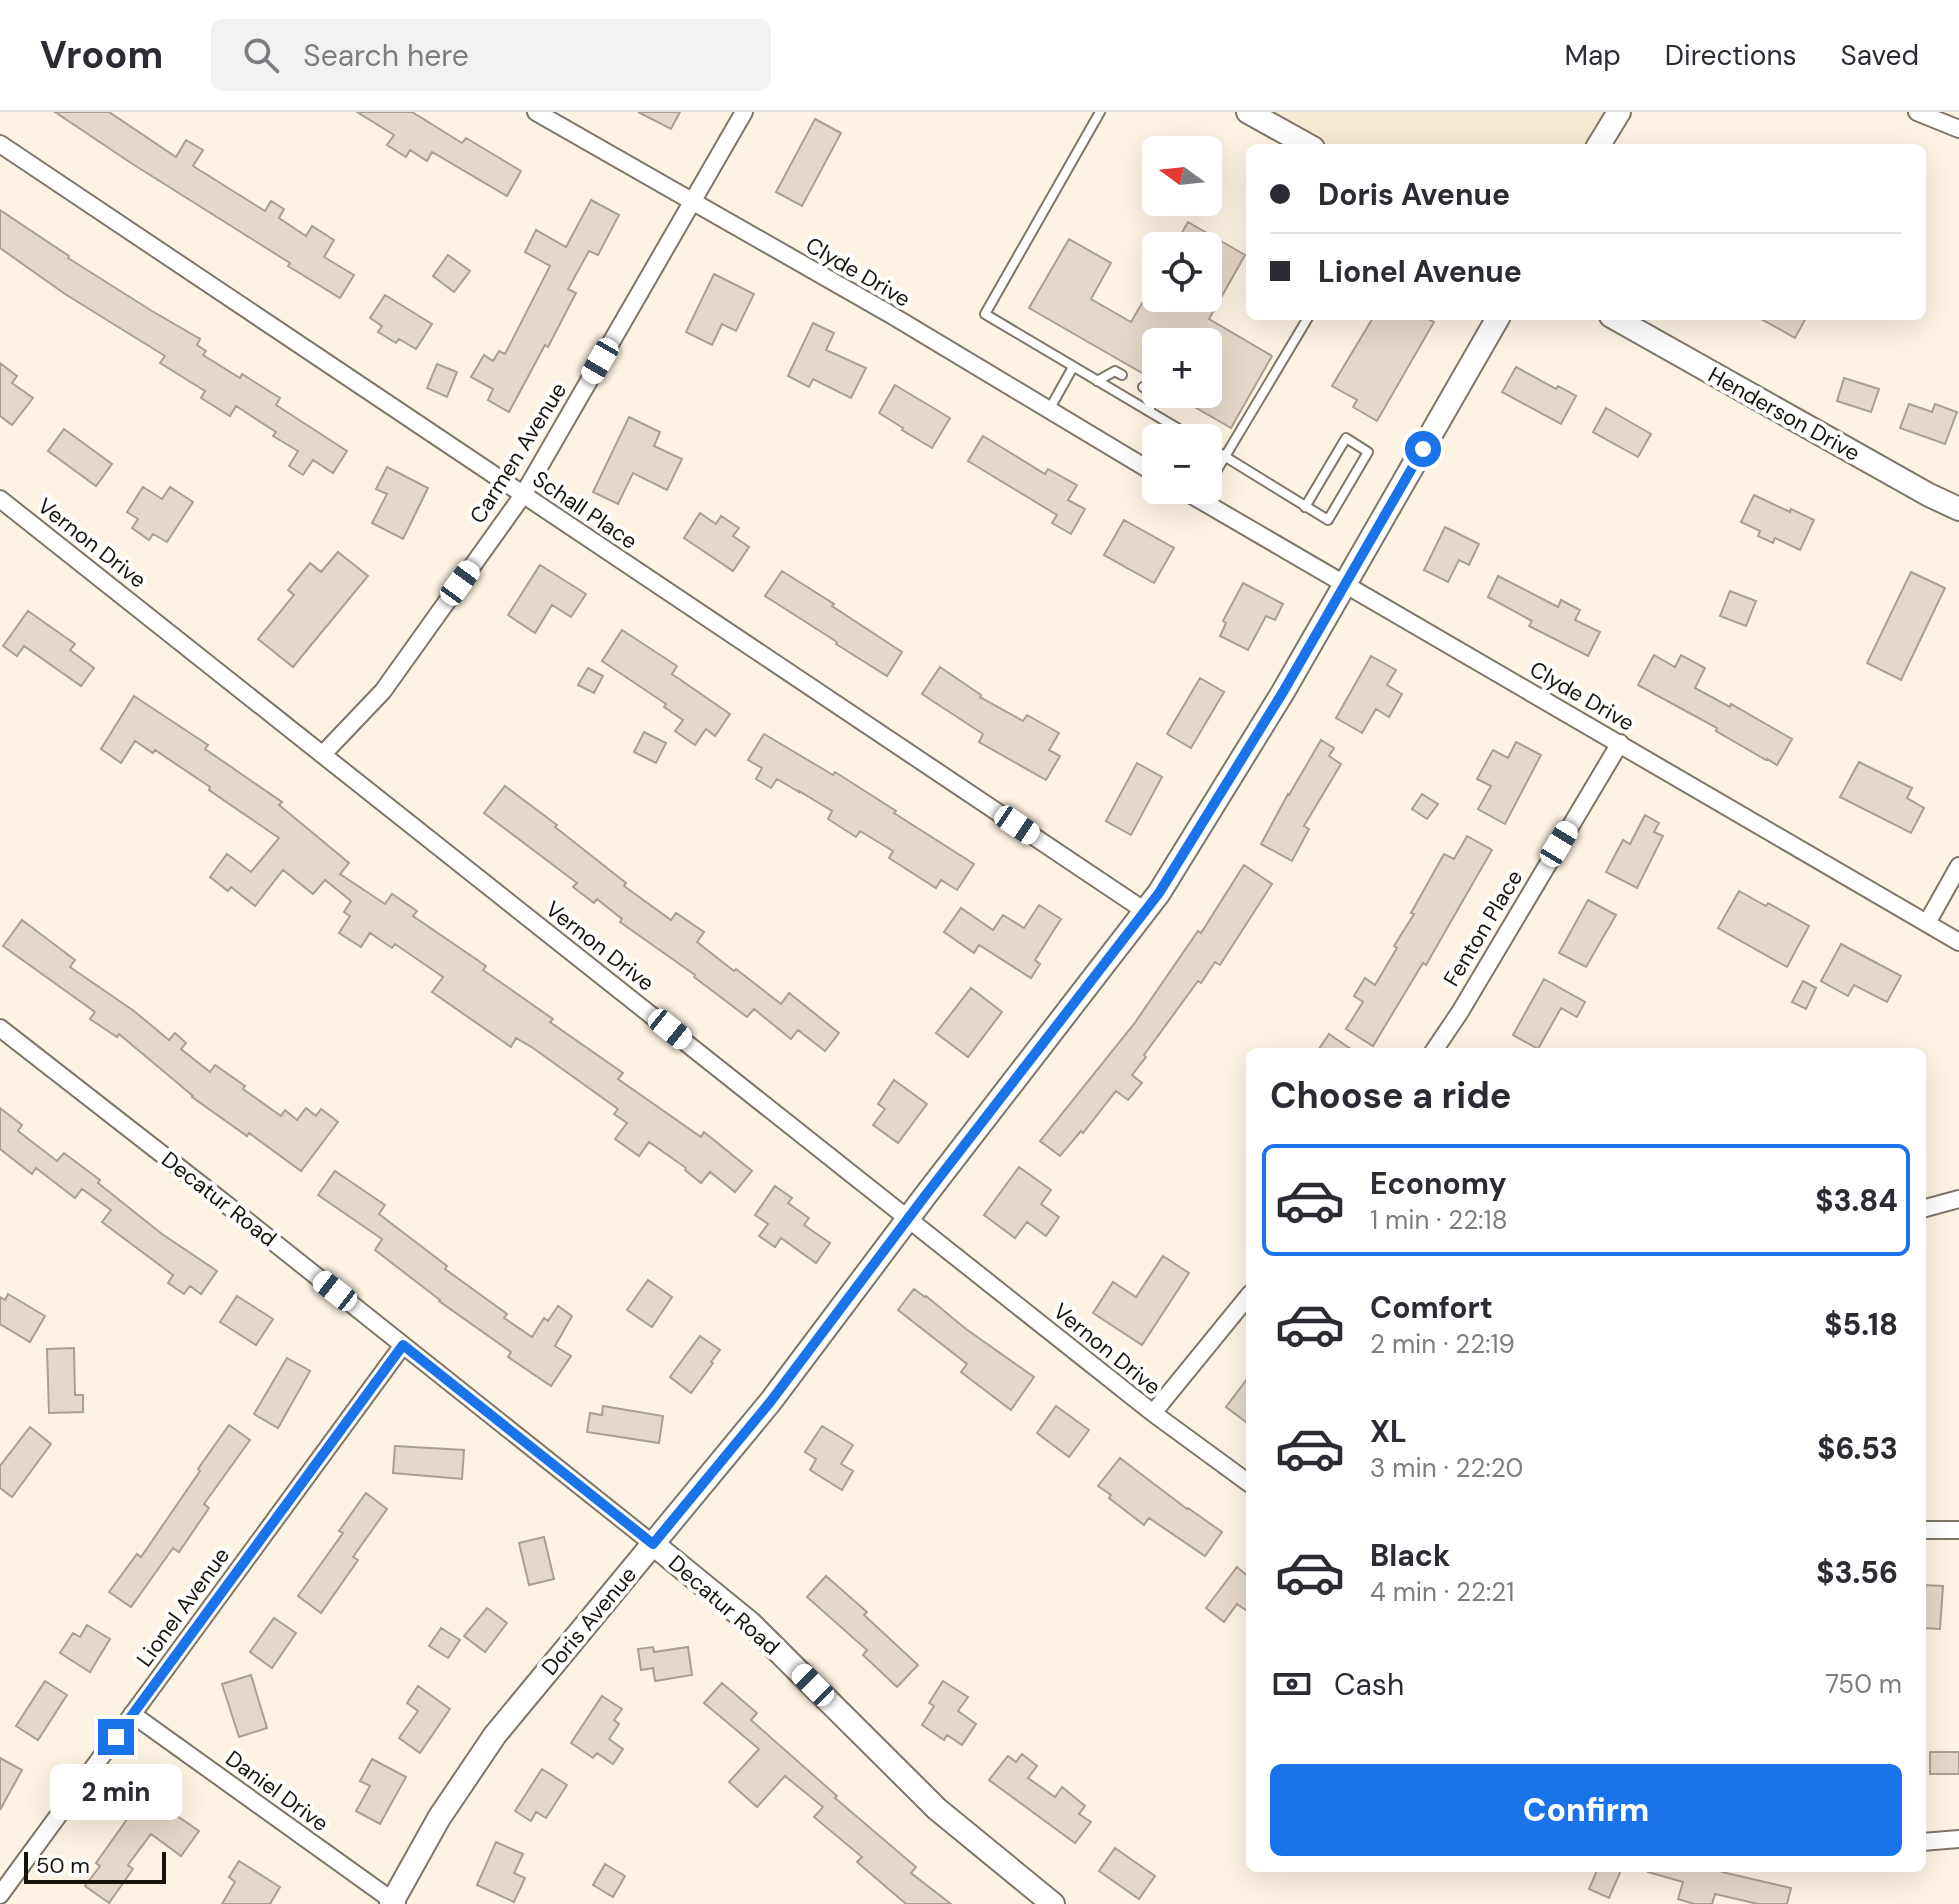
<!DOCTYPE html>
<meta charset="utf-8">
<style>
body{margin:0;font-family:"DM Sans",sans-serif;background:#f2f2f3;color:#2b2b33;height:100vh;display:flex;flex-direction:column;font-size:30px;white-space:nowrap}
*{box-sizing:border-box;margin:0}
p{font-size:26px;color:#7c7c81}
.icon{flex:none;width:44px;height:44px;fill:none;stroke:currentColor;stroke-width:2;stroke-linecap:round;stroke-linejoin:round}
.map{position:relative;flex:1;overflow:hidden}
.panel{position:absolute;left:1246px;top:936px;width:680px;height:824px;display:flex;flex-direction:column;background:#fff;border-radius:12px;box-shadow:0 8px 32px #0002}
.panel>*{flex:none}
.guide{position:absolute;left:1246px;top:32px;width:680px;height:176px;border-radius:12px;box-shadow:0 8px 32px #0002;display:grid;align-content:center;height:176px;padding:0 24px;background:#fff}
.needle{width:52px;rotate:285deg}
.controls{position:absolute;left:1142px;top:24px;display:grid;gap:16px}
.controls a{display:grid;place-items:center;width:80px;height:80px;border-radius:12px;background:#fff;box-shadow:0 8px 32px #0002;font-size:40px}
.scale{position:absolute;left:24px;bottom:20px;width:142px;box-sizing:border-box;padding-left:8px;border:4px solid #17140e;border-top:0;font-size:22px;line-height:28px;white-space:nowrap;color:#17140e;-webkit-text-stroke:6px #fff;paint-order:stroke}
.end{position:absolute;width:36px;height:36px;margin:-18px;border:10px solid #1a73e8;background:#fff;box-shadow:0 0 0 4px #fff}
.from{border-radius:50%}
.bubble{position:absolute;height:56px;border-radius:12px;background:#fff;box-shadow:0 8px 32px #0002;font-size:26px;font-weight:800;line-height:56px;text-align:center}
.car{position:absolute;width:24px;height:48px;margin:-24px -12px;border-radius:10px;box-shadow:0 0 6px 2px #0007;background:linear-gradient(#fff 24%,#345 0 40%,#fff 0 76%,#345 0 86%,#fff 0)}
.guide b{display:flex;align-items:center;gap:28px;height:76px;font-size:30px}
.guide b+b{border-top:2px solid #e1e1e2}
.guide i{width:20px;height:20px;background:#2b2b33}
ul{padding:0;list-style:none}
li{display:flex;align-items:center;gap:24px;height:112px;margin:0 16px 12px;padding:0 8px;border:4px solid transparent;border-radius:12px}
li div{flex:1}
li b{display:block;font-size:30px}
li em{font-style:normal;font-weight:800}
li.on{border-color:#1a73e8}
li>.icon{width:72px;height:72px;stroke-width:1.5}
h2{padding:0 24px;font-size:36px;line-height:96px}
.pay{display:flex;align-items:center;gap:20px;height:88px;padding:0 24px;font-size:30px}
.pay p{margin-inline-start:auto}
.action{display:flex;gap:16px;margin-top:auto;padding:16px 24px}
.action a{flex:1;height:92px;border-radius:12px;background:#1a73e8;color:#fff;font-size:32px;font-weight:800;line-height:92px;text-align:center}
header{display:flex;align-items:center;gap:48px;box-sizing:border-box;height:112px;padding:0 40px;background:#fff;border-bottom:2px solid #e1e1e2}
header strong{font-size:38px}
nav{display:flex;gap:44px;margin-inline-start:auto;font-size:28px}
.search{width:560px;height:72px;background:#f2f2f3;display:flex;align-items:center;gap:20px;box-sizing:border-box;padding:0 28px;border-radius:12px;color:#7c7c81;font-size:30px}
.map>svg:first-child{display:block}
</style>
<header>
<strong>Vroom</strong>
<div class="search"><svg class="icon" aria-label="search" viewBox="0 0 24 24"><circle cx="10" cy="10" r="6"/><path d="M15 15l6 6"/></svg>Search here</div>
<nav><a>Map</a><a>Directions</a><a>Saved</a></nav>
</header>
<div class="map">
<svg width="1959" height="1792" viewBox="0 0 1959 1792">
<rect width="100%" height="100%" fill="#fdf3e3"/>
<path fill="#f7ead2" d="M1248 0H1619L1597 36H1313Z"/>
<path fill="#e5d8c9" stroke="#aa9f91" stroke-width="2" d="M55 0H109L176 45 186 28 203 38 193 54 265 99 271 89 284 97 279 106 306 124 312 114 334 128 324 145 354 163 340 186 288 154 290 151 131 51Z
M357 0H412L462 31 466 26 521 59 507 84 432 40 427 49 410 38 406 45 387 33 394 23Z
M638 0H680L671 17Z
M815 7 841 21 802 94 776 80Z
M591 88 619 103 598 143 589 139 568 177 576 181 548 235 545 233 509 300 488 288 493 277 471 265 484 243 493 249 499 239 505 242 550 154 525 140 536 118 566 135Z
M0 98 69 144 68 146 152 199 200 227 197 233 206 239 203 243 240 266 242 262 280 286 276 293 347 339 333 361 313 348 303 363 289 354 298 339 273 324 276 320 236 294 230 304 201 286 205 279 160 251 165 244 65 182 0 136Z
M1188 110 1245 143 1209 207 1272 244 1231 316 1172 282H1208V230H1156V269L1029 196 1069 127 1111 151 1091 187 1131 210 1145 186H1208V134H1174Z
M448 143 470 159 454 180 433 164Z
M714 162 754 182 736 219 722 212 712 233 686 220Z
M385 183 432 212 416 237 399 227 396 231 378 220 382 214 370 206Z
M1374 204H1423L1434 210 1377 309 1353 295 1357 288 1332 274Z
M1756 204H1807L1795 226Z
M813 211 834 221 826 238 866 256 851 286 813 267 809 275 788 264Z
M0 251 17 264 12 271 33 286 12 313 0 304Z
M437 252 457 260 447 285 427 276Z
M1516 255 1556 277 1558 274 1576 284 1561 312 1502 280Z
M1844 266 1879 277 1871 300 1837 289Z
M895 273 950 306 932 336 902 318 903 316 879 301Z
M1909 292 1932 300 1935 292 1957 300 1945 332 1900 316Z
M1606 296 1651 322 1638 345 1593 320Z
M629 305 660 320 654 334 682 347 667 378 633 361 618 392 593 380Z
M64 317 112 352 96 374 48 339Z
M983 324 1045 362 1048 357 1077 373 1068 388 1085 397 1071 422 1052 411 1057 403 968 349Z
M387 355 428 376 403 427 372 411 387 382 376 377Z
M143 375 162 387 170 375 193 390 167 430 153 422 149 428 132 416 138 407 127 400Z
M1754 383 1790 400 1791 397 1814 408 1800 438 1775 426 1773 431 1758 424 1760 419 1741 410Z
M700 401 716 412 721 404 739 416 733 424 749 435 733 459 684 426Z
M1124 408 1174 436 1154 471 1104 443Z
M1445 415 1479 432 1469 453 1459 448 1448 470 1424 458Z
M338 440 368 464 293 555 258 527 294 483 288 478 310 451 321 460Z
M540 453 586 482 571 505 552 493 535 521 508 503Z
M782 459 834 492 832 494 902 540 887 564 836 532 837 530 765 484Z
M1911 460 1945 476 1901 568 1867 551Z
M1498 464 1558 495 1561 488 1580 498 1575 508 1600 520 1588 544 1529 514 1532 509 1488 485Z
M1243 471 1283 492 1275 508 1266 504 1248 538 1220 524 1226 511 1223 509Z
M1730 479 1756 489 1746 514 1720 504Z
M28 499 75 532 70 538 94 556 81 574 24 534 17 544 3 534Z
M622 518 677 554 672 562 730 602 715 624 706 617 695 633 675 619 683 608 664 595 666 592 602 549Z
M1654 543 1675 555 1681 543 1705 556 1695 576 1730 595 1731 592 1792 627 1777 653 1767 647 1766 648 1716 619 1717 616 1638 573Z
M1371 544 1396 558 1387 573 1402 582 1389 605 1376 597 1362 621 1336 606Z
M940 555 981 583 980 585 1023 609 1027 603 1059 621 1049 638 1060 644 1046 668 979 630 983 622 922 582Z
M588 556 603 564 594 581 578 573Z
M1200 566 1224 580 1191 636 1167 622Z
M134 584 208 633 205 637 282 690 279 693 349 751 340 762 385 792 392 782 417 799 413 804 486 854 483 858 553 907 550 910 623 961 618 967 701 1025 704 1020 752 1059 735 1080 710 1060 701 1071 685 1058 686 1056 649 1030 639 1044 615 1027 627 1011 614 1002 618 997 533 936 516 926 511 935 432 880 443 865 395 832 392 836 370 821 361 835 339 821 350 804 344 800 351 789 325 768 313 782 283 758 255 794 231 775 228 779 210 765 227 742 251 760 279 726 209 678 210 675 155 638 153 641 135 629 121 651 101 637Z
M644 620 666 631 656 651 634 640Z
M764 622 833 663 835 660 896 699 894 701 974 752 957 778 941 768 936 776 889 746 893 739 860 719 856 725 828 707 832 699 799 679V680L777 667 771 676 756 667 762 656 748 648Z
M1321 628 1334 636 1329 644 1341 652 1304 714 1309 717 1292 749 1261 732 1288 682 1289 683Z
M1516 630 1541 643 1505 712 1478 697 1491 674 1477 667 1493 638 1508 646Z
M1859 650 1912 676 1907 686 1924 696 1911 721 1840 685Z
M1137 651 1162 665 1131 723 1106 709Z
M505 674 557 713 555 715 626 771 624 774 671 808 676 801 704 820 697 830 734 859 736 857 781 892 789 881 839 921 825 939 798 918 791 927 754 897 747 905 694 865 695 863 620 810 622 807 597 787 594 791 573 775 577 771 484 701Z
M1422 682 1438 692 1427 707 1412 697Z
M1645 703 1659 711 1654 720 1663 724 1637 776 1606 760 1623 728 1630 732Z
M1467 724 1492 738 1426 853 1423 851 1373 934 1346 917 1363 890 1354 884 1365 866 1375 873 1397 836 1394 834 1414 802 1411 801 1444 742 1454 747Z
M1244 753 1272 772 1220 853 1215 850 1201 871 1198 869 1144 943 1146 945 1132 963 1142 971 1128 988 1116 979 1083 1021 1081 1019 1060 1044 1040 1029 1134 912 1198 819 1201 821Z
M1739 779 1766 794 1768 791 1809 814 1787 855 1718 816Z
M1588 788 1616 803 1586 855 1559 841Z
M1039 793 1061 807 1035 848 1040 852 1031 866 979 833 974 841 944 820 961 796 993 818 1003 803 1024 816Z
M22 808 75 848 70 855 134 899 169 928 175 921 186 931 181 937 210 960 215 953 245 974 243 977 281 1004 285 998 297 1008 306 996 316 1004 321 997 338 1010 301 1059 249 1021 247 1024 192 985 193 984 119 922 117 925 90 907 95 900 3 834Z
M1841 832 1901 864 1887 890 1854 873 1848 884 1821 869Z
M1544 867 1585 890 1577 905 1561 896 1538 937 1513 923Z
M1803 869 1816 876 1806 897 1792 890Z
M971 876 1002 900 968 945 936 921Z
M1329 922 1355 940H1317Z
M894 968 927 992 898 1031 873 1013 885 997 878 992Z
M0 996 22 1013 18 1019 57 1049 64 1041 100 1068 98 1071 162 1122 217 1159 201 1182 190 1174 184 1182 168 1171 173 1163 102 1110 111 1098 82 1077 75 1086 36 1056 32 1062 0 1037Z
M1019 1055 1051 1078 1041 1092 1059 1105 1046 1124 1027 1110 1015 1126 984 1103Z
M335 1059 385 1093 379 1102 447 1154 445 1157 507 1202 504 1206 532 1225 544 1206 548 1209 558 1194 572 1204 555 1234 571 1244 551 1274 508 1245 511 1240 439 1189 440 1188 375 1138 382 1127 318 1083Z
M775 1074 792 1086 788 1091 809 1106 804 1113 830 1131 816 1151 781 1126 775 1135 759 1124 768 1112 755 1103Z
M1163 1144 1189 1161 1142 1233 1093 1201 1113 1170 1136 1185Z
M648 1168 672 1185 652 1215 627 1198Z
M914 1177 925 1185 926 1184 966 1217 1034 1265 1011 1298 961 1260 967 1252 898 1198Z
M8 1182 45 1204 30 1230 0 1212V1185L5 1188Z
M237 1184 273 1207 256 1233 220 1210Z
M700 1224 720 1238 711 1250 713 1251 691 1281 670 1265Z
M74 1236 75 1283H83V1300L49 1301 47 1237Z
M287 1246 310 1259 278 1316 254 1302Z
M1250 1263V1313L1226 1295Z
M603 1294 663 1304 659 1331 587 1320 590 1301 602 1303Z
M1056 1294 1089 1318 1069 1345 1037 1321Z
M229 1313 250 1328 204 1392 209 1396 179 1440 173 1436 131 1495 109 1480 137 1442 141 1445 200 1359 198 1357Z
M822 1314 853 1333 841 1352 853 1359 842 1378 810 1358 816 1347 805 1340Z
M30 1315 51 1332 12 1385 0 1376V1354Z
M395 1334 464 1338 462 1367 393 1361Z
M1120 1346 1187 1397 1188 1396 1222 1420 1205 1444 1149 1406 1144 1413 1109 1386 1111 1383 1098 1374Z
M366 1381 387 1397 353 1445 358 1448 321 1501 298 1484 343 1421 339 1419Z
M544 1425 554 1467 529 1473 519 1431Z
M1237 1455 1250 1466V1501L1237 1492 1224 1510 1206 1496Z
M826 1464 867 1500 864 1503 918 1553 897 1575 863 1543 867 1538 807 1485Z
M1922 1473 1943 1474 1940 1517 1922 1516Z
M487 1496 507 1511 485 1540 464 1524Z
M274 1506 296 1521 272 1556 250 1540Z
M87 1513 110 1527 90 1560 60 1541 73 1521 80 1525Z
M441 1516 460 1528 448 1546 429 1534Z
M653 1535 654 1540 688 1535 692 1563 655 1569 653 1556 641 1558 638 1537Z
M251 1563 267 1616 239 1625 222 1572Z
M45 1569 67 1583 38 1628 16 1614Z
M943 1569 968 1585 958 1599 976 1612 962 1633 947 1623 944 1628 922 1613 934 1594 929 1591Z
M722 1571 757 1601 751 1608 837 1684 835 1686 916 1755 911 1761 951 1792H906L857 1750 862 1745 814 1705 823 1695 785 1664 757 1695 729 1670 759 1637 704 1591Z
M418 1574 450 1597 420 1641 399 1626 418 1599 407 1591Z
M602 1584 622 1597 614 1608 619 1612 609 1627 623 1637 613 1652 597 1641 593 1646 571 1631Z
M1930 1640H1959V1662H1930Z
M1022 1642 1037 1654 1028 1666 1055 1685 1062 1675 1085 1694 1079 1702 1091 1710 1075 1731 989 1668 1008 1644 1016 1650Z
M0 1646 22 1658 0 1698Z
M372 1647 406 1665 380 1712 356 1699 370 1674 360 1669Z
M542 1657 567 1673 546 1706 536 1700 531 1709 515 1699Z
M145 1682 199 1719 181 1744 151 1722 128 1753 133 1757 109 1791 85 1774 100 1754 96 1751Z
M496 1730 523 1742 514 1761 525 1766 514 1790 477 1773Z
M1115 1736 1155 1764 1139 1787 1099 1759Z
M239 1749 280 1775 270 1792H222L235 1770 229 1765Z
M605 1752 625 1764 613 1785 593 1773Z
M1598 1756H1622L1609 1786 1589 1777Z
M1649 1756H1723L1722 1760 1791 1776 1787 1792H1758L1715 1782 1712 1792H1694L1678 1787 1683 1770 1648 1760Z"/>
<g fill="none" stroke-linecap="round" stroke-linejoin="round">
<defs>
<path id="lane" d="M1100 0 985 202 1194 326
M1097 269 1115 259 1122 263
M1143 275 1150 279V299
M1049 298 1073 255
M1208 334 1328 408 1368 340 1346 326 1305 395
M1208 373 1309 204"/>
<path id="street" d="M536 0 888 201 1156 362
M1917 0 1959 17
M0 32 1145 799
M1183 378 1959 830
M0 387 1153 1301 1250 1372
M323 642 383 579 523 383 744 0
M1927 811 1959 754
M0 916 222 1089 653 1432
M1433 940 1460 900 1620 631
M1922 1097 1959 1087
M1153 1301 1250 1182
M1922 1418H1959
M132 1602 397 1792
M1922 1730 1959 1727
M0 1783 403 1233"/>
<path id="secondary" d="M1248 0 1313 36
M1597 36 1619 0
M1611 204 1929 383 1959 397
M653 1432 750 1511 937 1697 1053 1792
M391 1792 439 1706 495 1623 771 1289 925 1084 1159 781 1283 580 1499 204"/>
</defs>
<use href="#lane" stroke="#7f7668" stroke-width="12"/>
<use href="#street" stroke="#7f7668" stroke-width="20"/>
<use href="#secondary" stroke="#7f7668" stroke-width="26"/>
<use href="#lane" stroke="#fff" stroke-width="8"/>
<use href="#street" stroke="#fff" stroke-width="16"/>
<use href="#secondary" stroke="#fff" stroke-width="22"/>
</g>
<g fill="none" stroke-linecap="round" stroke-linejoin="round">
<path stroke="#1a73e8" stroke-width="10" d="M116 1625 403 1233 653 1432 771 1289 925 1084 1159 781 1283 580 1423 337"/>
</g>
<g text-anchor="middle" dominant-baseline="central" stroke-width="8" stroke-linejoin="round" paint-order="stroke">
<g font-size="22" fill="#17140e" stroke="#fff">
<text transform="translate(858 160) rotate(30)">Clyde Drive</text>
<text transform="translate(1784 302) rotate(29)">Henderson Drive</text>
<text transform="translate(518 341) rotate(-58)">Carmen Avenue</text>
<text transform="translate(585 398) rotate(34)">Schall Place</text>
<text transform="translate(92 431) rotate(38)">Vernon Drive</text>
<text transform="translate(1582 584) rotate(30)">Clyde Drive</text>
<text transform="translate(1483 816) rotate(-59)">Fenton Place</text>
<text transform="translate(600 834) rotate(38)">Vernon Drive</text>
<text transform="translate(219 1087) rotate(38)">Decatur Road</text>
<text transform="translate(1107 1237) rotate(39)">Vernon Drive</text>
<text transform="translate(724 1493) rotate(41)">Decatur Road</text>
<text transform="translate(183 1495) rotate(-54)">Lionel Avenue</text>
<text transform="translate(589 1509) rotate(-50)">Doris Avenue</text>
<text transform="translate(277 1679) rotate(36)">Daniel Drive</text>
</g>
</g>
</svg>
<div class="controls">
<a><svg class="needle" viewBox="-14 -14 28 28"><path d="M0-13l5 13h-10z" fill="#e53935"/><path d="M0 13l5-13h-10z" fill="#7c7c81"/></svg></a>
<a><svg class="icon" aria-label="locate" viewBox="0 0 24 24"><circle cx="12" cy="12" r="6"/><path d="M12 2v4M12 18v4M2 12h4M18 12h4"/></svg></a>
<a>+</a>
<a>−</a>
</div>
<div class="scale">50 m</div>
<i class="end from" style="left:1423px;top:337px"></i>
<i class="end" style="left:116px;top:1625px"></i>
<div class="bubble" style="left:50px;top:1652px;width:132px">2 min</div>
<i class="car" style="left:600px;top:249px;rotate:210deg"></i>
<i class="car" style="left:460px;top:471px;rotate:36deg"></i>
<i class="car" style="left:1017px;top:713px;rotate:124deg"></i>
<i class="car" style="left:1559px;top:732px;rotate:31deg"></i>
<i class="car" style="left:670px;top:917px;rotate:129deg"></i>
<i class="car" style="left:335px;top:1179px;rotate:308deg"></i>
<i class="car" style="left:813px;top:1573px;rotate:315deg"></i>
<div class="guide">
<b><i class="from"></i>Doris Avenue</b>
<b><i></i>Lionel Avenue</b>
</div>
<section class="panel">
<h2>Choose a ride</h2>
<ul>
<li class="on"><svg class="icon" aria-label="car" viewBox="0 0 24 24"><path d="M5 17H2v-5l4-1 3-4h7l3 4 3 1v5h-3M9 17h6M6 11h13"/><circle cx="7" cy="17" r="2"/><circle cx="17" cy="17" r="2"/></svg><div><b>Economy</b><p>1 min · 22:18</p></div><em>$3.84</em></li>
<li><svg class="icon" aria-label="car" viewBox="0 0 24 24"><path d="M5 17H2v-5l4-1 3-4h7l3 4 3 1v5h-3M9 17h6M6 11h13"/><circle cx="7" cy="17" r="2"/><circle cx="17" cy="17" r="2"/></svg><div><b>Comfort</b><p>2 min · 22:19</p></div><em>$5.18</em></li>
<li><svg class="icon" aria-label="car" viewBox="0 0 24 24"><path d="M5 17H2v-5l4-1 3-4h7l3 4 3 1v5h-3M9 17h6M6 11h13"/><circle cx="7" cy="17" r="2"/><circle cx="17" cy="17" r="2"/></svg><div><b>XL</b><p>3 min · 22:20</p></div><em>$6.53</em></li>
<li><svg class="icon" aria-label="car" viewBox="0 0 24 24"><path d="M5 17H2v-5l4-1 3-4h7l3 4 3 1v5h-3M9 17h6M6 11h13"/><circle cx="7" cy="17" r="2"/><circle cx="17" cy="17" r="2"/></svg><div><b>Black</b><p>4 min · 22:21</p></div><em>$3.56</em></li>
</ul>
<div class="pay"><svg class="icon" aria-label="cash" viewBox="0 0 24 24"><path d="M3 7h18v10H3z"/><circle cx="12" cy="12" r="2"/></svg>Cash<p>750 m</p></div>
<div class="action"><a>Confirm</a></div>
</section>
</div>
